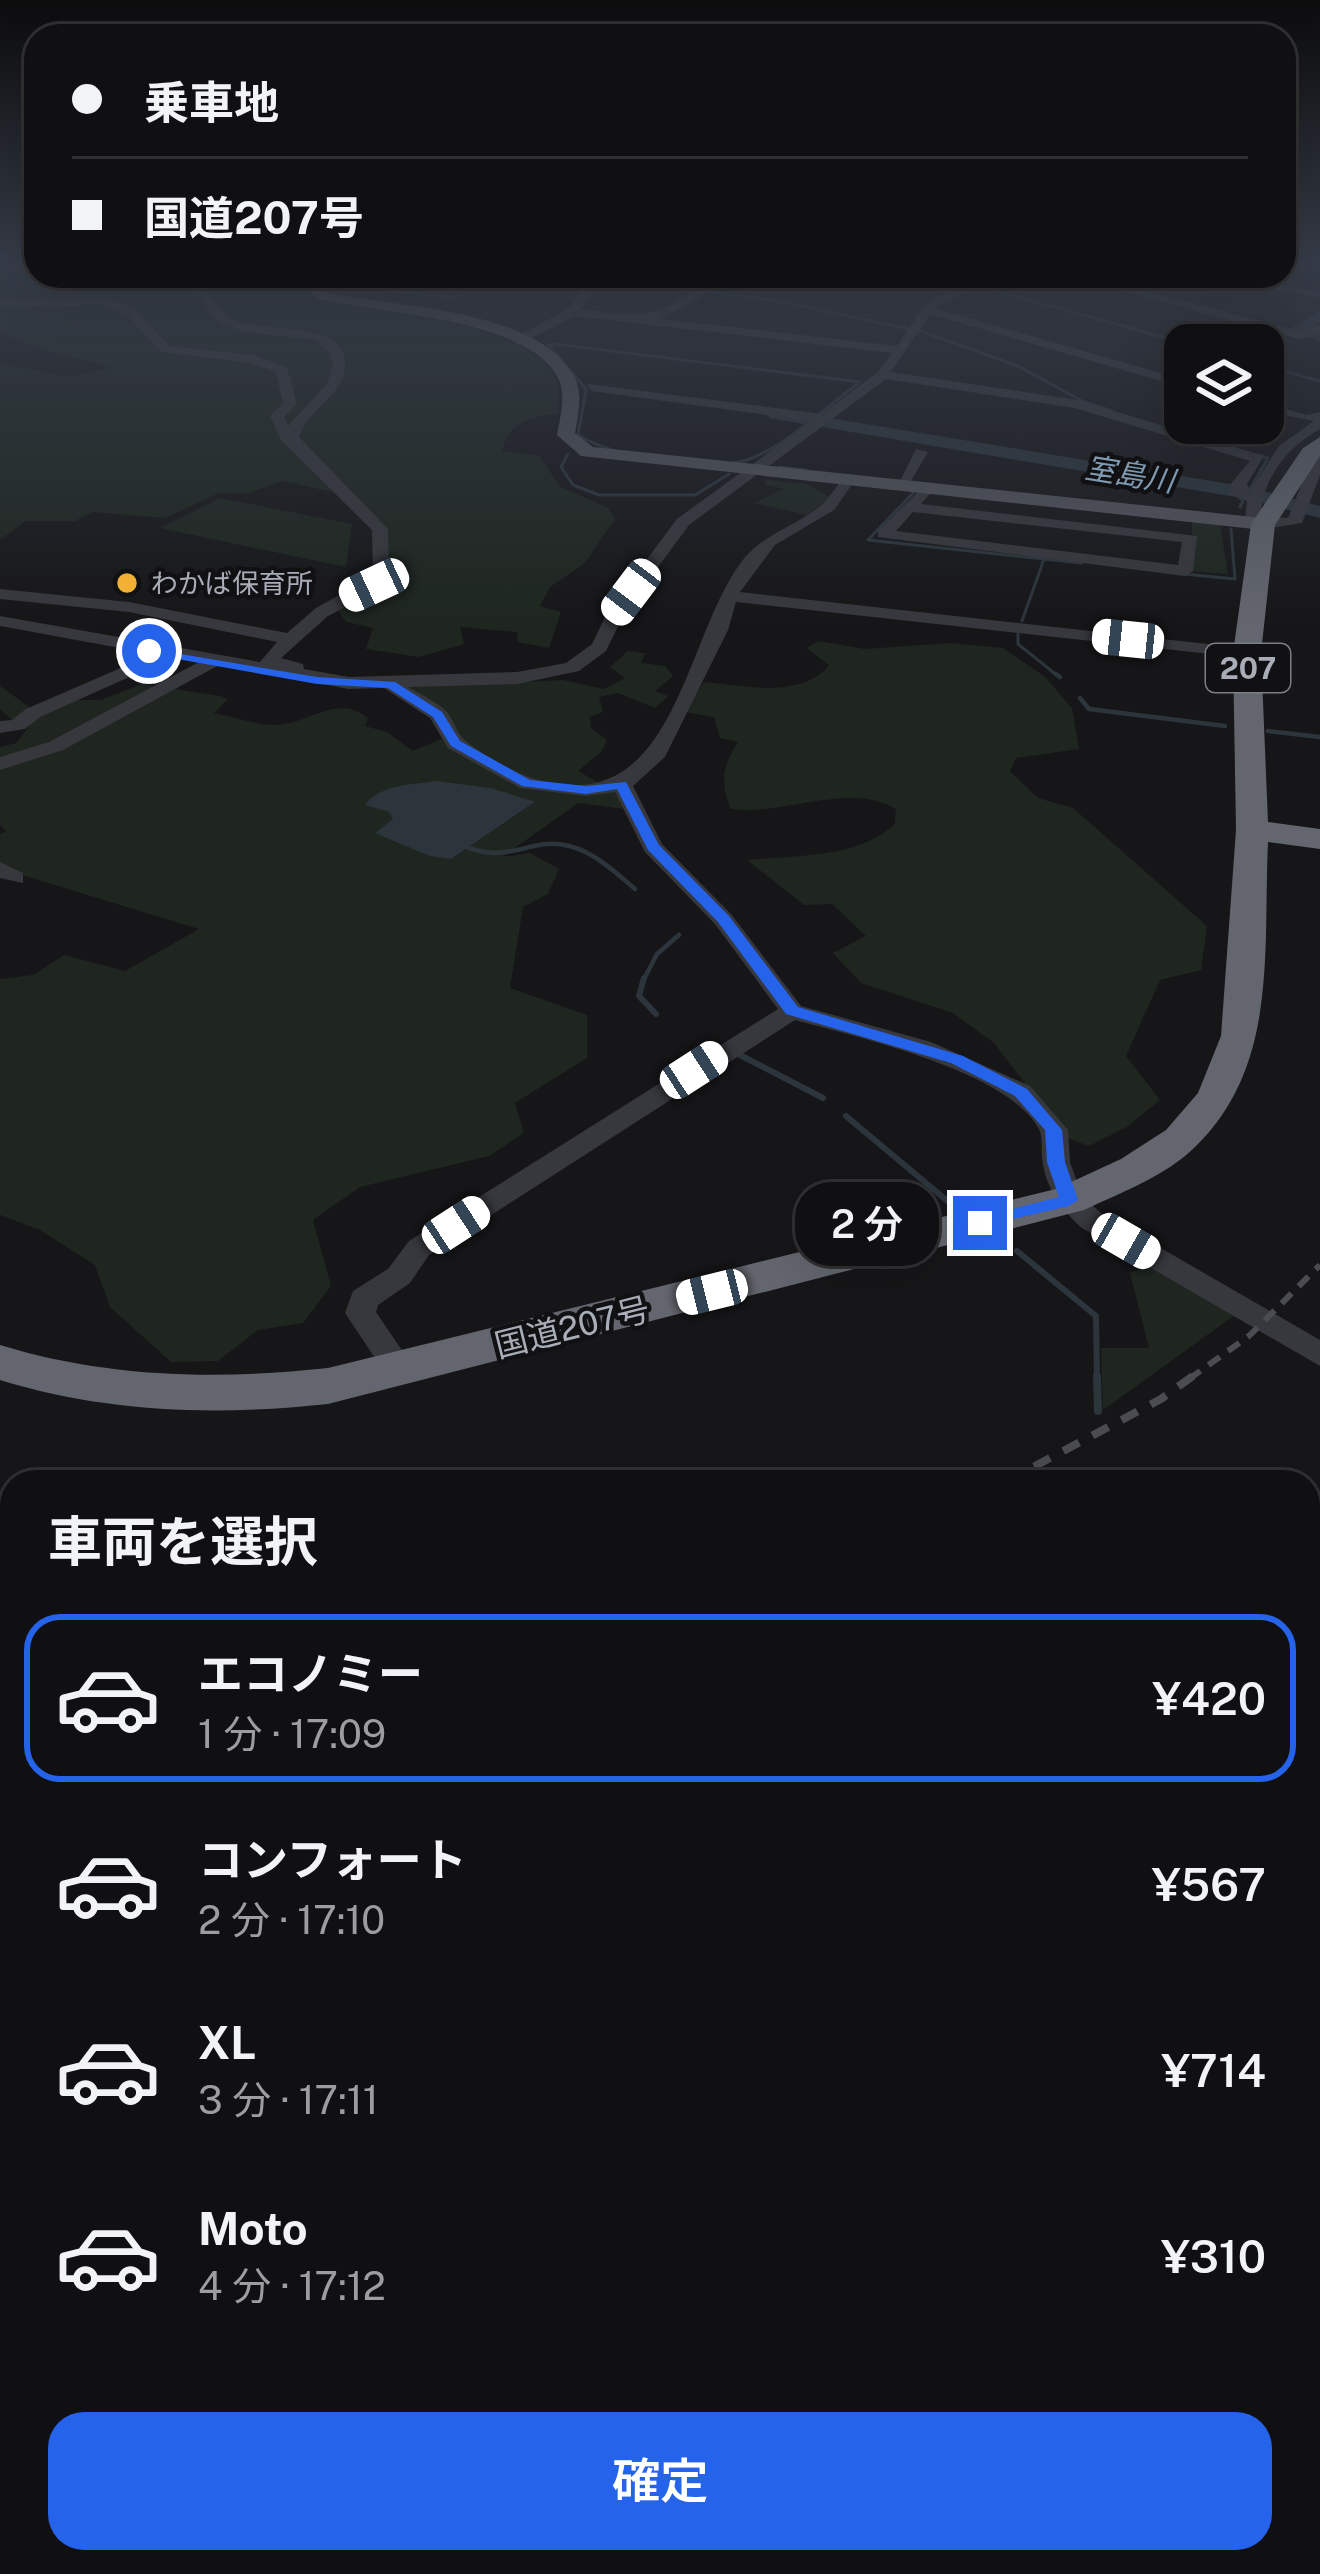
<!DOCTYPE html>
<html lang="ja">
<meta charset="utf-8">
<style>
body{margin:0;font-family:"Public Sans","Noto Sans JP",sans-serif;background:#19191b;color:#f1f3f6;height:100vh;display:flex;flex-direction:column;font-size:45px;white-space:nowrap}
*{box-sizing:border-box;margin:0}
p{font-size:39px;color:#9c9d9f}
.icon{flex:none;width:66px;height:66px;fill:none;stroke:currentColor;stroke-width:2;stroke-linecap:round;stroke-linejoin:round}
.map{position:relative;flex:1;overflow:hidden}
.side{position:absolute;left:0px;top:1470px;width:1320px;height:1104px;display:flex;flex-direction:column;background:#101012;border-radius:36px 36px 0 0;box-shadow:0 12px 48px #0002,0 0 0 3px #303032}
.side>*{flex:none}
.banner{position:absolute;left:24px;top:24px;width:1272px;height:264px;border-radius:36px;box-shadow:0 12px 48px #0002,0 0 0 3px #303032;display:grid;align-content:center;height:264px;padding:0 48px;background:#101012}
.tools{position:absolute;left:1164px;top:324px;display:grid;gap:24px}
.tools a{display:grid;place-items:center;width:120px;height:120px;border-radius:24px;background:#101012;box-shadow:0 12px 48px #0002,0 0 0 3px #303032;font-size:60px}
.end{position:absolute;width:54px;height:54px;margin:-27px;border:15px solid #2563eb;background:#fff;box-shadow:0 0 0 6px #fff}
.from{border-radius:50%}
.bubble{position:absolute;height:84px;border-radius:36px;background:#101012;box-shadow:0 12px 48px #0002,0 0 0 3px #303032;font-size:39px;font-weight:600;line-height:84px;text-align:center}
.car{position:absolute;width:36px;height:72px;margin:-36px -18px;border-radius:15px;box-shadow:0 0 9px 3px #0007;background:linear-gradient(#fff 24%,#345 0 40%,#fff 0 76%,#345 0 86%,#fff 0)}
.banner b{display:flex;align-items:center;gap:42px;height:114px;font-size:45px}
.banner b+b{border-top:3px solid #303032}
.banner i{width:30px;height:30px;background:#f1f3f6}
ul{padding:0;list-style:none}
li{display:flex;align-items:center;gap:36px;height:168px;margin:0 24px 18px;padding:0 24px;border:6px solid transparent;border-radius:36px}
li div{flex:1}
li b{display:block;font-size:45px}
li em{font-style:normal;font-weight:600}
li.active{border-color:#2563eb}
li>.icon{width:108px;height:108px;stroke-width:1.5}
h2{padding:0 48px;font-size:54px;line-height:144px}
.button{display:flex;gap:24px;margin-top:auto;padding:24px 48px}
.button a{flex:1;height:138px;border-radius:36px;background:#2563eb;color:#fff;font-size:48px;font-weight:600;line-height:138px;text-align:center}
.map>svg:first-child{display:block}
</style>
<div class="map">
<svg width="1320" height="2574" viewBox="0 0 1320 2574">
<rect width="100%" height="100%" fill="#161618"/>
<path fill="#1e261f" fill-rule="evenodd" d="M0 263H36V276H298L305 278 304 287 314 296C367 312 542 320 558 385 560 393 558 405 558 413 533 416 508 422 502 451L540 456 559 486 608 508 615 519 585 563 550 587 540 606 561 612 549 648 518 642 517 632 460 627 464 644 419 657 366 649 373 628 346 622 336 607 375 575 374 529 341 494 283 481 245 494 219 493 165 518 93 512 75 521H26L0 540V363C50 370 59 385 110 367L43 350 0 332Z
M766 480 807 484 830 497 807 515 754 503 783 489 764 484Z
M220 498 352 524 346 567 160 528Z
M1192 521 1220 525 1228 574 1191 571Z
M818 641 865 649 951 643 1003 648 1044 676 1072 708 1079 749 1016 758 1010 771 1038 798 1073 808 1207 926 1201 970 1160 980 1126 1056 1160 1100 1127 1127 1089 1146 1067 1138 994 1043 953 1013 861 983 833 953 866 936 832 904 804 905 747 860C795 855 858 859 895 824L896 809C849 781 784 816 731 809 720 783 722 766 738 742L720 738 714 717 684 712 704 682C742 685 802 700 829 665L806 648Z
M628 651 645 653 641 663 665 666 673 676 655 691 668 696 655 708 618 693 599 697 603 712 590 717 591 728 607 740 602 751 578 771 616 793 624 809 578 803 502 857 530 853 559 869 548 894 523 907 510 988 587 1015V1058L515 1103 524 1133 489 1156 360 1187 313 1220 331 1286 303 1323 258 1330 218 1361 171 1362 110 1307 95 1265 40 1230 0 1215V979L33 975 64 955 125 971 199 929 22 875 0 873V834L6 831 0 825V747L16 743 37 716 12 720 0 709V686L39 714 76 700H101L142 684 220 696 228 699 214 713C233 717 254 724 273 725 307 726 336 692 368 718L365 726 387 732 413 751 453 734 404 687 563 680 604 689 625 678 610 667ZM436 782 491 788 534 803 451 859 390 812 366 805Z
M1153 1264 1235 1315 1103 1410 1101 1348H1149L1130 1273Z"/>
<path fill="#2c353c" d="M436 781 491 788 535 802 451 859 430 856 375 833 393 819 389 812 365 805C380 784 412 785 436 781Z"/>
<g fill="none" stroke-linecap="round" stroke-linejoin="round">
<path stroke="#2c353c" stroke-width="3" d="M598 276 778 301 923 332 1018 366 1084 402 1112 411
M992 280 978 286 1192 345
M370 288 455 298 473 282
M555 344 860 382C826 407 791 442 752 458 712 475 614 458 578 435L586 389 548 345Z
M1263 365 1320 381
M568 454 561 467 573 485 599 495H695L729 474
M779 467 805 470
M915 491 868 540 1044 559 1022 621
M1234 493 1243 501 1240 507
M1248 493 1268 458 1256 455
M1044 559 1082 563
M1184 574 1235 579 1231 529
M1018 631V644L1059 677"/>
<path stroke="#2c353c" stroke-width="4.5" d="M1056 674 1060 677
M1080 698 1089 709 1225 726
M1268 731 1320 737
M469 848C496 857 508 852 534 846 576 835 606 864 635 889
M643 981 657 954 679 935"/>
<path stroke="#2c353c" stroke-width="6" d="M644 978 639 996 656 1014
M738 1054 823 1098
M846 1116 951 1204
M1017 1251 1096 1316 1097 1379"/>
<path stroke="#2c353c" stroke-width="8" d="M1097 1376 1098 1411
M1105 1477 1107 1482
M1308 1635 1320 1642"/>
<path stroke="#2c353c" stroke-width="9" d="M1308 2361 1320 2338
M1123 2562 1135 2574
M1195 2574 1201 2562"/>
<path fill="#2c353c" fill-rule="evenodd" d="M1320 310V322L1311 329 1320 331V341L1292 333V327Z
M775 409 1248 487 1320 506V518L1247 499 769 418V410Z"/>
<path fill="#37383d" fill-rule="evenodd" d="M143 276 202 287C209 295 217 309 226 316 254 337 350 315 345 368 342 397 307 409 299 437L388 529 389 576 380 589 328 616 281 658 303 664 304 669 349 677 517 672 566 663 592 644 608 611 677 519 812 421 592 391 587 384 822 414 878 372 892 353 574 316 518 345 514 338 568 309 580 293 571 288 315 276 573 282 593 292 580 309C643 317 661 320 711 276H724L698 299 660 319 897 346 926 303 949 292 861 276 959 287 984 276H999L934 308 1185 380V388L930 314 891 372 1077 400 1264 456 1247 484 1249 493 1279 446 1314 421 1263 411V403L1307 415 1320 412V429C1287 447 1262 479 1261 516L1288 518 1313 456 1320 452V475L1302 523 1263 529 1245 518 1247 501 1229 494V486L1250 461 1075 408 886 379 689 525 625 612 606 651 579 671 517 684 408 687C420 694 437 702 447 712 455 722 457 735 467 742 484 755 512 772 532 778 676 824 682 640 742 561 764 532 800 526 824 502 834 493 837 482 848 476L855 480 834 510 775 545 740 592 1253 649 1256 653 1247 658 736 602 728 630 665 757 633 786 662 844 731 914 801 1006 931 1042 1030 1086 1068 1130 1070 1162 1082 1196 1102 1214 1320 1340V1366L1082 1228C1060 1208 1045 1187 1042 1157 1041 1148 1043 1137 1039 1129 1008 1071 857 1037 795 1020L429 1255 410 1283 378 1305 376 1312 416 1371 411 1379H389L345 1313 353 1291 388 1269 409 1241 778 1009 715 924 645 852 615 792 586 796 520 788 448 748 430 718 384 688 349 689 219 665 63 750 0 770V757L49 742 199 662 174 657 40 717 25 729 0 733V721L12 720 26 709 153 654 0 626V616L260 662 277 642 129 612 0 599V589L129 602 287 633 316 608 373 576 372 530 281 440 270 416 283 403 276 372 250 363 161 352 126 314 104 305 0 307V299H110L134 308 169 346 252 355 287 367 297 404 284 417 288 426 327 384 333 365 330 353 317 340 246 332 218 322 194 291Z
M1068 276H1087L1299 331 1320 325V333L1299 339Z
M1225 276 1320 292V298L1231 279Z
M916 449 928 452 906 489H896Z
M927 483 935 488 921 504 1197 536 1193 571 1185 576 878 537V531ZM913 512 1182 542 1178 565 896 531Z
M0 862 23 873V883L0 878Z
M1308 2035 1320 2040V2088L1308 2083Z
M0 2309 12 2314V2373L0 2368Z
M1320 2450V2522L1308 2527V2455Z
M172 2562H231L236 2574H177Z
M1250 2562H1305L1300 2574H1245Z"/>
<path fill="#53555c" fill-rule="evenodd" d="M306 276H320L318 286 328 293C395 307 540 309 575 378 583 395 578 416 575 433L593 447 1263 518 1273 524 1263 530 581 456 557 435C560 418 566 396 559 380 531 318 377 313 318 299L303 287Z"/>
<path fill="#63666e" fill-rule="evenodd" d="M1320 437V456L1275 525 1261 653 1268 822 1320 829V849L1268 842C1263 949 1279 1065 1196 1146 1166 1176 1122 1192 1084 1210L328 1404C216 1416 108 1413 0 1380V1345C108 1378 216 1380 328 1368L1056 1189 1121 1159 1166 1130 1198 1093 1221 1036 1236 830 1233 653 1251 524 1303 448Z"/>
<path stroke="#4a4c52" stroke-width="6" stroke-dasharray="14 10" stroke-linecap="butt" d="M1189 1379 1249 1336 1320 1265"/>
<path stroke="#4a4c52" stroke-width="8" stroke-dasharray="18 15" stroke-linecap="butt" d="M1005 1482 1161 1399 1193 1376
M0 1616 12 1617"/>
</g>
<linearGradient id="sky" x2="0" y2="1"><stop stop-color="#0c0c0d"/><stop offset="0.42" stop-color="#363c48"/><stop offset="1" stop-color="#363c48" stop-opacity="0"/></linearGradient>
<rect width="1320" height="623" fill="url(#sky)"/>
<path fill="#2563eb" d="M145 648 317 677 395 682 442 712 460 741 530 780 586 786 626 782 659 845 729 916 798 1007 963 1056 1027 1089 1062 1130 1065 1162 1078 1200 1069 1206 973 1228V1219L1059 1197 1047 1162 1045 1130 1015 1096 951 1063 786 1014 718 922 648 850 617 789 586 794 522 786 451 746 433 717 388 688 317 684 149 654Z"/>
<circle fill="#f2b134" stroke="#111113" stroke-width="4.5" cx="127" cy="583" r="12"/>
<g text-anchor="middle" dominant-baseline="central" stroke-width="9" stroke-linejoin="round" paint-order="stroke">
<g font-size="27" fill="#a8adb8" stroke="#111113" text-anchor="start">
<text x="151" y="583">わかば保育所</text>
</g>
<g font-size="30" font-style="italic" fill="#7f9bb3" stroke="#111113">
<text transform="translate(1130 474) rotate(9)">室島川</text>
</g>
<rect fill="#111113" stroke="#7b7e86" stroke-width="3" x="1206" y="644" width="84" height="48" rx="9"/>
<g font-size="30" font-weight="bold" fill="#a8adb8">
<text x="1248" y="668">207</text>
</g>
<g font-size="33" fill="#a8adb8" stroke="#111113">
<text transform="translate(572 1327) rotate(-14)">国道207号</text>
</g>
</g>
</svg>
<div class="tools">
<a><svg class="icon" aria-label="layers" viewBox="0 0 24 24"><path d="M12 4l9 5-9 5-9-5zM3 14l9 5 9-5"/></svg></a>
</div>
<i class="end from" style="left:149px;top:651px"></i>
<i class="end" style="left:980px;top:1223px"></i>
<div class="bubble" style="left:795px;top:1182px;width:144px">2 分</div>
<i class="car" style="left:374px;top:585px;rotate:245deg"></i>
<i class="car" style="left:631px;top:592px;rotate:217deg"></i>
<i class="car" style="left:1128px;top:639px;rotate:276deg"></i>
<i class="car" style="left:694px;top:1070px;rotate:57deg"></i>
<i class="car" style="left:456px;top:1225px;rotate:57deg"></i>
<i class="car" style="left:1126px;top:1241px;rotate:120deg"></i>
<i class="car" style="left:712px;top:1292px;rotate:256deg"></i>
<div class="banner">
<b><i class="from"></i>乗車地</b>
<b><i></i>国道207号</b>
</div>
<section class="side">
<h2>車両を選択</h2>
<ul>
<li class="active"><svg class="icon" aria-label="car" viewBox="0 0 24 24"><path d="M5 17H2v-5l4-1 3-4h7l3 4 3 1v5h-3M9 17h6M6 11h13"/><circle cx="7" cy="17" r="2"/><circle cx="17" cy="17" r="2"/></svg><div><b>エコノミー</b><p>1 分 · 17:09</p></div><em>¥420</em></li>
<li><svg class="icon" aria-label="car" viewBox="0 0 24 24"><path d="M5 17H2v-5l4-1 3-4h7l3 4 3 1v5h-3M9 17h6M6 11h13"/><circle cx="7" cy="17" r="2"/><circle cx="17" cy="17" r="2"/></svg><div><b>コンフォート</b><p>2 分 · 17:10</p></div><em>¥567</em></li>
<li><svg class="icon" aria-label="car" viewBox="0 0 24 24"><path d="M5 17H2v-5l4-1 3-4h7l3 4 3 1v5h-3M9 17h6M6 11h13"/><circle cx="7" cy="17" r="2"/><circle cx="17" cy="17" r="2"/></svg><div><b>XL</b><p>3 分 · 17:11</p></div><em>¥714</em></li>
<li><svg class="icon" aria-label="car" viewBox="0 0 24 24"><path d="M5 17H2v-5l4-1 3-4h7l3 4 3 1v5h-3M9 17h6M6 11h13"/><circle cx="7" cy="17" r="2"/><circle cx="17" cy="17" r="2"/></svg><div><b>Moto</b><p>4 分 · 17:12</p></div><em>¥310</em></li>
</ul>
<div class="button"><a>確定</a></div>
</section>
</div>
